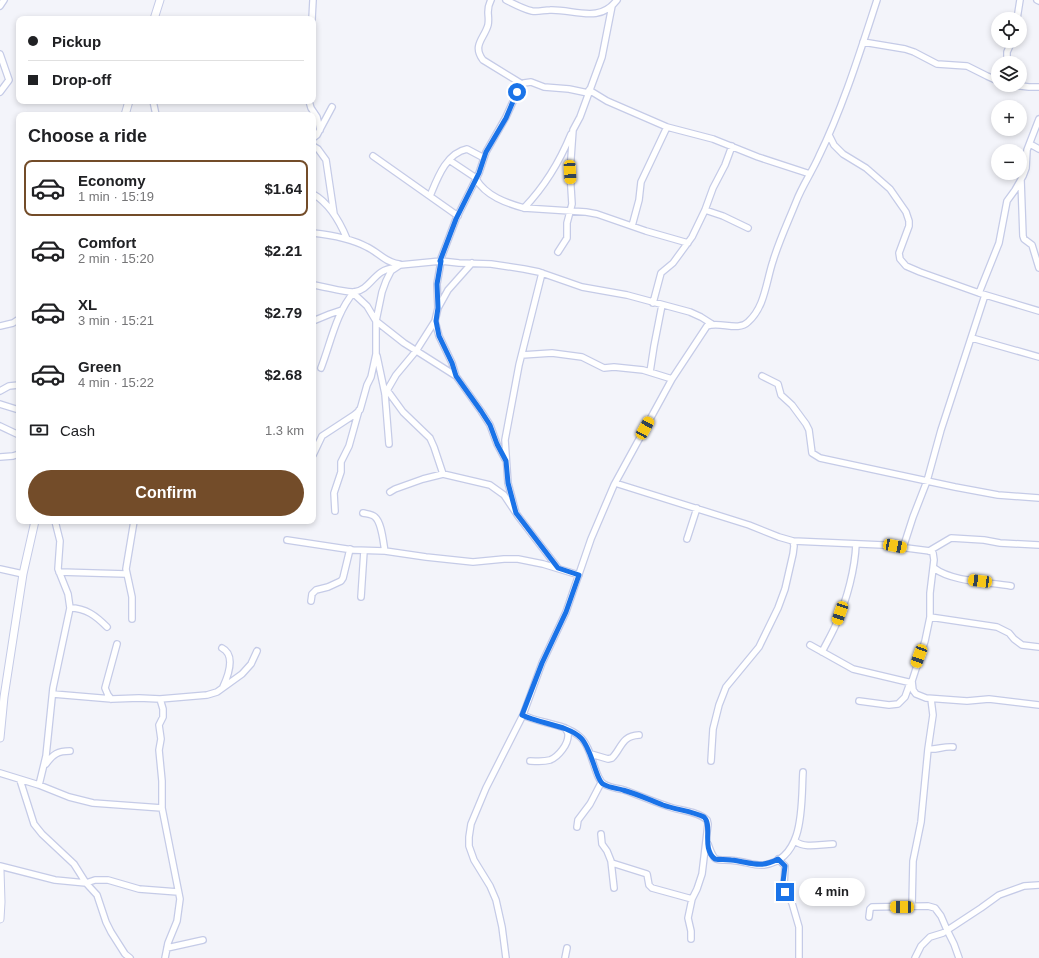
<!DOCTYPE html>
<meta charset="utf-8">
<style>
body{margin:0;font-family:Helvetica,sans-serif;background:#f6f6f6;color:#202124;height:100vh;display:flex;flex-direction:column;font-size:15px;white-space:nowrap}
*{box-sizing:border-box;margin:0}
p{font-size:13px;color:#757577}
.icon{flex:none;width:22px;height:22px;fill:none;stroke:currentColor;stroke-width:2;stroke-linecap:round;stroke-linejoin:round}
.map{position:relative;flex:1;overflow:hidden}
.drawer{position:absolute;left:16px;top:112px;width:300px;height:412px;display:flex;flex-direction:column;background:#fff;border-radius:8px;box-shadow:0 2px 6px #0003}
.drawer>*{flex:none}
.guide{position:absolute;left:16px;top:16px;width:300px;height:88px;border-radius:8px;box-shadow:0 2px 6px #0003;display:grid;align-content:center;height:88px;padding:0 12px;background:#fff}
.controls{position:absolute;left:991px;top:12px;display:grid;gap:8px}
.controls a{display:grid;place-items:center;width:36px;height:36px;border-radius:50%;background:#fff;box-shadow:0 2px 6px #0003;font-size:20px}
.end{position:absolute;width:18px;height:18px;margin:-9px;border:5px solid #1a73e8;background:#fff;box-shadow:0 0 0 2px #fff}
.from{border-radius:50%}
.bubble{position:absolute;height:28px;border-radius:14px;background:#fff;box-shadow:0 2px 6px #0003;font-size:13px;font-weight:700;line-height:28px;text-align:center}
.car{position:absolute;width:12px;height:24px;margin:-12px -6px;border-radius:5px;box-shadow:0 0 3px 1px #0007;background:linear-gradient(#f5c518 24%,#345 0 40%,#f5c518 0 76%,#345 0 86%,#f5c518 0)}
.guide b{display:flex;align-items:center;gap:14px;height:38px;font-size:15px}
.guide b+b{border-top:1px solid #e0e0e0}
.guide i{width:10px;height:10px;background:#202124}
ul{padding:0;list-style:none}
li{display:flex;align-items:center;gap:12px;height:56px;margin:0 8px 6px;padding:0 4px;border:2px solid transparent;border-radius:8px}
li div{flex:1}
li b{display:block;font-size:15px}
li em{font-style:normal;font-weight:700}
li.current{border-color:#734c29}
li>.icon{width:36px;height:36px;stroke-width:1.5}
h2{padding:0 12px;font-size:18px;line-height:48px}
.pay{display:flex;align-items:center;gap:10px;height:44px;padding:0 12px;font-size:15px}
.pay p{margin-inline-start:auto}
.action{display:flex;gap:8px;margin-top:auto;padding:8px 12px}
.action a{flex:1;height:46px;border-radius:24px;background:#734c29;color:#fff;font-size:16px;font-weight:700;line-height:46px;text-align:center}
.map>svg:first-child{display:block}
</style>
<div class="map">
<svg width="1039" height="958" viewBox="0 0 1039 958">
<rect width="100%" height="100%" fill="#f3f4fa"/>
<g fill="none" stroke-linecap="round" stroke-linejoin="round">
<defs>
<path id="minor" d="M491 0C485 11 490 15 488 25 484 39 472 45 483 60L522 84
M506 0C514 4 523 9 532 11 538 12 544 10 550 10 574 9 599 24 617 0
M1037 0 1039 1
M0 6 4 0
M312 19 313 0
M1017 19 1020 0
M863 42 905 49 914 52 937 64 967 66 987 76 998 81
M0 54 9 80 0 92
M1007 63V52L1012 41
M1013 85 1029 87H1039
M589 90 607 101 667 127 713 139 758 157 810 174
M153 101 156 115
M309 101 311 108 317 117 320 130
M829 135 834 145 843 154 866 168 890 189 906 212 909 221V226L899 253 900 259 906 266 920 272 979 293 1039 311
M313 138 317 135 332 107
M1030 144 1039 149
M313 146 318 149 326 160 334 214
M373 156 458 216
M449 160 476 178
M476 179C486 196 506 203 524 208L586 212 597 214 646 231 688 243
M1021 180 1023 236 1024 239 1032 245 1039 268
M313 194C329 203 340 222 347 239
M430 196C437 179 446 153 467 149L484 158
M524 208C545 186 560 161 571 134
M705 210 723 216 748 228
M632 226 639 200 641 182 667 127
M313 233C332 235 350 238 367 247 378 252 386 263 399 264
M558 252 567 238V223L572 204 570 172 573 130 580 117 602 57 612 6
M440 261 456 219 479 173 486 152 506 117 520 86 524 83 531 82 544 87 569 89 588 93
M313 285C323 286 346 293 354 292 371 290 374 269 394 268
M353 293 367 306 376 321 404 343 456 376 481 411 490 425 497 444 505 459
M979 293 999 243 1007 201 1015 190 1023 176 1026 168 1027 150 1039 119
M653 303 661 273 673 263 692 237 705 210 713 188 725 165 732 146
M438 308 448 290 472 263
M313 321 330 314 342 310
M435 321 439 336 452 363 456 376
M0 326 13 323 19 319
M972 338 1039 357
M522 355 552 353 582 357 604 368 614 367 643 370 672 379
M377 356 385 394 389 444
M321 368C331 342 336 313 354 292
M650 372 654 346 662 305
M762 376 778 384 781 395 792 405 806 424 809 430 812 453 820 458 955 487 998 495 1039 498
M387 390 403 412 430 438 434 447 443 474
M0 391 9 386 19 385
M385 394 396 375 416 351 435 321 438 308 437 284 441 261
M0 404 19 410
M0 426 19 435
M313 455 322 436 354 415 360 410 367 385 371 377 376 354V321L382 292 386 281 391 271 400 265 441 261 459 263 491 264 524 269 539 272 582 287 627 295 690 312 701 317 712 324
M0 457 13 456 19 454
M615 483 749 525 779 537 793 541 883 545 930 551 933 553 934 560 930 593V617L925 641 912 681 913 690 916 694 926 698 967 701 989 699 1039 705
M390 492 395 489 423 479 443 474 490 485 504 495 518 516 558 568
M335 511 334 493 341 472V462L349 446 359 410
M363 513C367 514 372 514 375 517 382 523 383 542 385 551
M516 513 508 483 505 440 519 365 542 273
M687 539 697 508
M287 540 353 550 385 551 426 557 473 562 504 559H518L543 564 579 575
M903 548 913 517 927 481 941 430 985 295
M929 551 951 538 984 540 1000 543 1039 545
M934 568C952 582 989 582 1011 586
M0 569 23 574
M59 572 126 574
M361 597 364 551
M311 601 312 594 316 590 328 587 341 581 343 578 350 549
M70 608C86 608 96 616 107 627
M930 617 997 627 1009 633 1014 639 1022 645 1039 647
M132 619V597L126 569 134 521
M810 645 853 669 912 683
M222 648C236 655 228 676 223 687
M822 652C827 642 833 632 837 622 847 599 855 569 856 544
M53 694 112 699 139 698 160 699 207 695 217 692 242 674 251 664 257 651
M111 699 108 695 105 688 117 644
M160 699 163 709V717L159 725 161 739 159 750 162 781V808L180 899 177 921 168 943 165 958
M859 701 889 705 898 704 905 697 910 683
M523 715C541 724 563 723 579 736 593 747 594 779 604 784 610 788 617 788 624 790 641 796 656 803 673 808 684 811 699 812 707 820L708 824 702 874 697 889 692 899 652 888 649 885 647 874 612 863
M928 749C938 750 943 746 953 747
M591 754 608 759 612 758C622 748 621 736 639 735
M530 761C537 761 543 762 550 760 558 757 569 744 568 734 568 732 566 730 565 728
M711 761 713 729 719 705 726 687 759 647 778 608 785 589 793 554 794 546 793 541
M46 764C53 754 58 751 70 751
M0 773 39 785 69 797 93 803 162 808
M20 780 34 824 42 834 74 864 86 883 97 895 106 922 111 932 125 954 130 958
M39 785 46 756 53 688 70 608 68 594 58 569 60 541 55 521
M577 827 578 820 590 804 601 783
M601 834 602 844 607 851 611 861 614 888
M795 841C805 849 821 844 833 844
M708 844C716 867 716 857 737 861 746 862 755 866 764 865 806 859 801 802 803 772
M778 859 785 866 784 887 792 903 799 927V958
M0 866 55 880 86 883 95 880H108L139 889 178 892
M912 906 913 861 921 822 928 749 933 715 931 699
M869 917 870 909 872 907 928 906 935 908 941 916 947 930 954 944 959 958
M691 939V931L688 918 692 899
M167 948 203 940
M506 958 502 927 496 900 490 886 474 860 469 846V837L471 824 486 788 523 715 542 663 566 612 591 539 614 485 672 379 707 326C720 321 738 332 748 322 765 307 766 282 773 261 779 241 788 222 796 202 802 186 812 172 819 156 843 107 860 52 877 0
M565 958 567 948
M915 958 921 946 930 937 943 933 981 908 999 895 1024 886 1039 885"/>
<path id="tertiary" d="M154 19 160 0
M125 115 129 101
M0 738 4 697 23 574 35 521
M0 870 1 902 0 919"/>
</defs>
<use href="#minor" stroke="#c5cbe7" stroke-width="8"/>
<use href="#tertiary" stroke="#c5cbe7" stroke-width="9"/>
<use href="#minor" stroke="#fff" stroke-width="5.5"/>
<use href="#tertiary" stroke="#fff" stroke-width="7"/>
</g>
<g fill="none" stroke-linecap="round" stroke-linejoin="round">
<path stroke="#1a73e8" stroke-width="5" d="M517 92 506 118 486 152 479 173 456 219 440 261H441L437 284 438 308 436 321 439 336 452 363 456 376 481 411 490 425 497 444 506 461 508 483 516 513 558 568 579 575 566 612 542 663 522 715C540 724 568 725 581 738 592 749 596 780 603 784 609 788 617 788 623 790 637 794 650 800 663 805 677 810 692 811 704 817 713 825 701 848 715 859 720 860 726 859 731 860 750 862 760 869 778 859L785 866 783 882 785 892"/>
</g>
</svg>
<div class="controls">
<a><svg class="icon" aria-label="locate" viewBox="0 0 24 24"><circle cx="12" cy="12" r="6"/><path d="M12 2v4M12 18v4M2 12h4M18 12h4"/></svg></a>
<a><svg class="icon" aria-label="layers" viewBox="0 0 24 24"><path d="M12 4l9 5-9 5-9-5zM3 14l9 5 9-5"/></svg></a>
<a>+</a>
<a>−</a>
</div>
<i class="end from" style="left:517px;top:92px"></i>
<i class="end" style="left:785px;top:892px"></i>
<div class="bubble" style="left:799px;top:878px;width:66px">4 min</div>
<i class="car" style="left:570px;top:172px;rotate:177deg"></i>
<i class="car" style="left:645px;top:428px;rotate:29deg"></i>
<i class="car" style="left:895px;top:546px;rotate:101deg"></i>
<i class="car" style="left:980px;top:581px;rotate:277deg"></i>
<i class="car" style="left:840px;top:613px;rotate:199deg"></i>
<i class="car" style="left:919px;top:656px;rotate:200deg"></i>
<i class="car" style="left:902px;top:907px;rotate:271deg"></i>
<div class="guide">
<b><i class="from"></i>Pickup</b>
<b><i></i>Drop-off</b>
</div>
<section class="drawer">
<h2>Choose a ride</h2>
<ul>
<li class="current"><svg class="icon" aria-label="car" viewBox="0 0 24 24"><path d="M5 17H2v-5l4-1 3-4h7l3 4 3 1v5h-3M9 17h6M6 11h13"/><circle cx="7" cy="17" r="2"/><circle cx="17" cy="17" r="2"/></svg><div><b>Economy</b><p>1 min · 15:19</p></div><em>$1.64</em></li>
<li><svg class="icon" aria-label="car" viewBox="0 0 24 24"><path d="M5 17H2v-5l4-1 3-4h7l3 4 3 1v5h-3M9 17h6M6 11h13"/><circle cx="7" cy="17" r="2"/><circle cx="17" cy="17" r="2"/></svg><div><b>Comfort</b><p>2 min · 15:20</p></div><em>$2.21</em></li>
<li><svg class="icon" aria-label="car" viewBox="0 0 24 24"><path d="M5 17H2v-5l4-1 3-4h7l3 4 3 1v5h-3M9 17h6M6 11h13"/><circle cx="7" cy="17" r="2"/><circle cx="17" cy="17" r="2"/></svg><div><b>XL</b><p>3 min · 15:21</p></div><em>$2.79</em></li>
<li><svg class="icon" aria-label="car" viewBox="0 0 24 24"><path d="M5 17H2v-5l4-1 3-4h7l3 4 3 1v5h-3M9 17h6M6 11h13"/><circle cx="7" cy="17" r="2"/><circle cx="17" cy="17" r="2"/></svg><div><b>Green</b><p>4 min · 15:22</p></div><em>$2.68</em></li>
</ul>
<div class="pay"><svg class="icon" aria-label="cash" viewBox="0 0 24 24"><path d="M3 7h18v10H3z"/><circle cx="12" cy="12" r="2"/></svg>Cash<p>1.3 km</p></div>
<div class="action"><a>Confirm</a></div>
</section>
</div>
